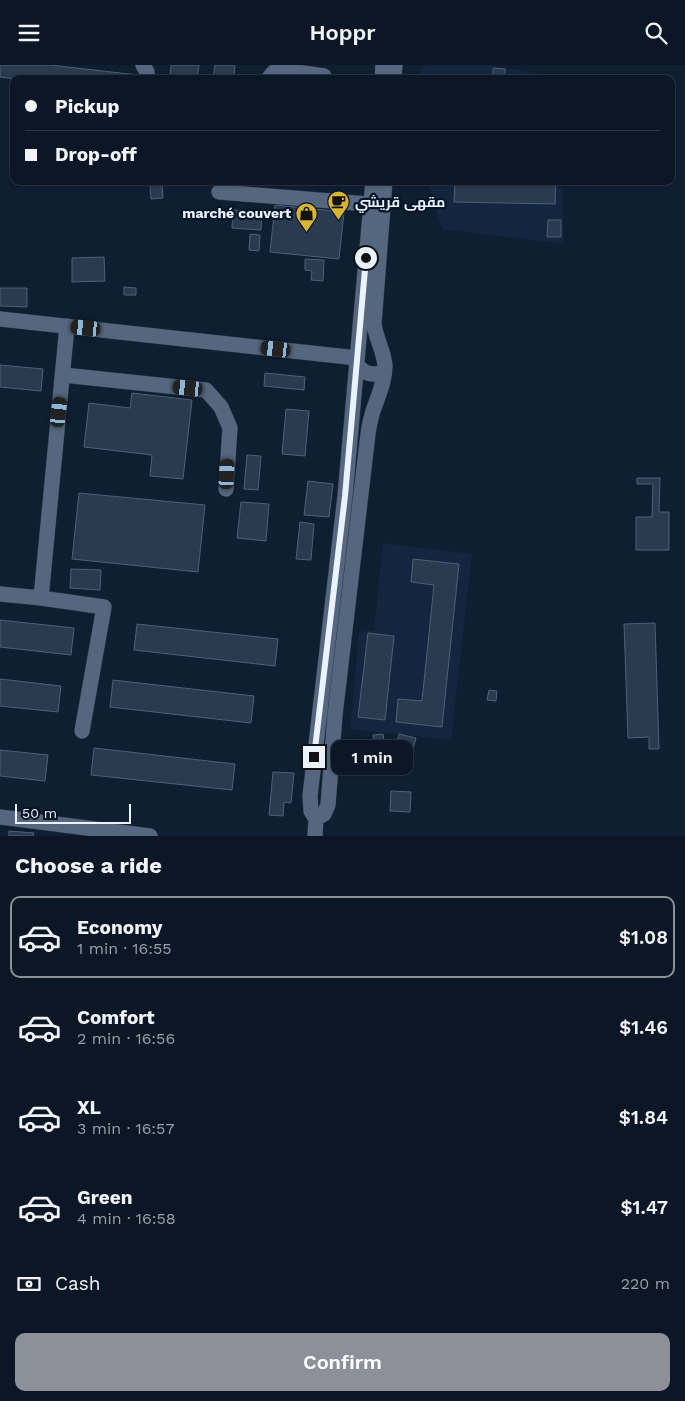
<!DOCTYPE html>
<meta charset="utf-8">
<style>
body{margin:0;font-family:"Work Sans",Cairo,sans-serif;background:#192432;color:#f1f3f6;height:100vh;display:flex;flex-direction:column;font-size:19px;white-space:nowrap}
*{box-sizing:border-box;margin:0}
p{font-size:16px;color:#9a9fa7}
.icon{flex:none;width:28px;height:28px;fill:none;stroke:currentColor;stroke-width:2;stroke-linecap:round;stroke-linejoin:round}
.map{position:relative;height:771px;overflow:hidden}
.sheet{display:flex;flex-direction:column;background:#0b1726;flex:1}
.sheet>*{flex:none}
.top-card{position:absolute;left:10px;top:10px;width:665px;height:110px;border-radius:10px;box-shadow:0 1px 4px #0004,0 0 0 1px #2b3643;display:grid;align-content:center;height:110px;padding:0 15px;background:#0b1726}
.scale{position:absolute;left:15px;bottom:12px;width:116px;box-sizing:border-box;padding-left:5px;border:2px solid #e9f2fd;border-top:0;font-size:14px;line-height:18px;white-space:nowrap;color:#e9f2fd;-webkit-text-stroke:4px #071528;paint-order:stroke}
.end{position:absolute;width:22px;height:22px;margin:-11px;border:6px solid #e9f2fd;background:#111;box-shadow:0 0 0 2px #111}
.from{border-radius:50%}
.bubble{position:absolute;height:35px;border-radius:10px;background:#0b1726;box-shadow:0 1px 4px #0004,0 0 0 1px #2b3643;font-size:16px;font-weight:600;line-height:35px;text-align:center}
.car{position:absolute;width:15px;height:30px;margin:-15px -8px;border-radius:6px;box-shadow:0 0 4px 1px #0007;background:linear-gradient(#222 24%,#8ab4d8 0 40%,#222 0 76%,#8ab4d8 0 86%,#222 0)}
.top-card b{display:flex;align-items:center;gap:18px;height:48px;font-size:19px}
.top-card b+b{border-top:1px solid #2b3643}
.top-card i{width:12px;height:12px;background:#f1f3f6}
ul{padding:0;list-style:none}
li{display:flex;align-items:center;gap:15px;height:82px;margin:0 10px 8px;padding:0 5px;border:2px solid transparent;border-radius:10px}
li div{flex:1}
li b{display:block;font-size:19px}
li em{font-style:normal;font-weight:600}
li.on{border-color:#8c9099}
li>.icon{width:45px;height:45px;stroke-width:1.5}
h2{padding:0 15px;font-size:22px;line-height:60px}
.pay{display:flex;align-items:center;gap:12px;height:55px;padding:0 15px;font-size:19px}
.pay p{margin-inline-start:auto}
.primary-button{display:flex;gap:10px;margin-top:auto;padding:10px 15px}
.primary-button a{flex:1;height:58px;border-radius:10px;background:#8c9099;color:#fff;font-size:20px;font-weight:600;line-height:58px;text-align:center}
header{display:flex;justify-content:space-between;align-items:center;height:65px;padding:0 15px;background:#0b1726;font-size:22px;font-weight:600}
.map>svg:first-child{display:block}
</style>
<header><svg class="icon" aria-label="menu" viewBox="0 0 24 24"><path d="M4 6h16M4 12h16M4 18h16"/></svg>Hoppr<svg class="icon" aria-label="search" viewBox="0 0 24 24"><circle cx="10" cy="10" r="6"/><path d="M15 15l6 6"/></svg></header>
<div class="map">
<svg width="685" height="771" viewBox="0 0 685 771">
<rect width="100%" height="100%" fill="#0f1f32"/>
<path fill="#13263f" d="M425 0H492V1L560 12V14H414Z
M428 116H562L564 179 442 164Z
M383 478 472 489 451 675 350 664 359 567 374 565Z"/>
<path fill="#2a3b50" stroke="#4e6077" d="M0 0H50L138 10 141 14H14L0 12Z
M171 0H199L197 14H170Z
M215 0H235L234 14H213Z
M493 3 505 4V14H493Z
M455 116H556L555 139 454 137Z
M162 119 163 133 151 134 150 120Z
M275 140 344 147 339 194 270 187Z
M233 145 262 146 261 165 232 163Z
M548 155H561V172H547Z
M250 169 260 170 259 186 249 185Z
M104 192 105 216 72 217V193Z
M305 194 324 195 323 216 311 215 312 206 305 205Z
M124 222 136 223V230H124Z
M0 223H27V242L0 241Z
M0 300 43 304 41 326 0 322Z
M265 308 305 312 304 325 264 321Z
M132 328 192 335 183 414 150 411 152 390 84 382 89 338 130 343Z
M286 344 309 346 305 391 282 389Z
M247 390 261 391 258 425 244 424Z
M637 413H660L659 447H669V485H636V452H652L653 419H637Z
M308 416 333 419 329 452 304 450Z
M79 428 205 440 198 507 72 494Z
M241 437 269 439 266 476 237 473Z
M300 457 314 459 311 495 296 494Z
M413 494 459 499 442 662 396 657 398 634 422 636 434 520 411 517Z
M71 504 101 505 100 525 70 523Z
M0 555 74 563 71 590 0 582Z
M655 558 659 684H649V672L628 673 624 559Z
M137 559 278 574 275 601 134 585Z
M368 568 394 571 385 655 358 652Z
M0 614 61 621 58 647 0 641Z
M113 615 254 631 251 658 110 642Z
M489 625 497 626 496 636 487 635Z
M383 669 384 677 374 678 373 670Z
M399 669 416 673 413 684 396 681Z
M94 683 235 699 232 725 91 710Z
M0 685 48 690 45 716 0 711Z
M273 707 294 708 291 738 284 737 283 751 269 750Z
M391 726 411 727 410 747 390 746Z
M9 766 34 768 33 771H9Z"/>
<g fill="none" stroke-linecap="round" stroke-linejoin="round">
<defs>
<path id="minor" d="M143 0 147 7 148 14
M268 14 274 7 283 5 324 11 323 14
M382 14 383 0
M394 14 395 0
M219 127 380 140
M0 254 357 293
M67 261 41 533 104 542 82 666
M356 298C363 309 373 312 384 306
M63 310 206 325 221 342 230 363 226 424
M0 529 41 533
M0 752 150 771
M316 754 324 749 328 740 335 650 368 369C369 361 371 353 373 346 378 331 385 317 385 301 384 286 376 274 374 259L385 116
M315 771 316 754 311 746 310 731 345 431 373 116"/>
</defs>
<use href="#minor" stroke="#2f3747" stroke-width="16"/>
<use href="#minor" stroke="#55677e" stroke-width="15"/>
</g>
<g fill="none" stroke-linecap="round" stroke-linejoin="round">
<path stroke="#e9f2fd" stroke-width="6" d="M314 692 345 431 366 193"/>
</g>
<defs>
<symbol id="cafe-pin" viewBox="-11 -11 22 30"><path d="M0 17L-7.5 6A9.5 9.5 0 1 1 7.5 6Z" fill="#d8b434" stroke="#071528"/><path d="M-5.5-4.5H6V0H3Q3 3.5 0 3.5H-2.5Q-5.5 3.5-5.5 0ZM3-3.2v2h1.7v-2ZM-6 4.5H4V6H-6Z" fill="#111"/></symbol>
<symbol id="shop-pin" viewBox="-11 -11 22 30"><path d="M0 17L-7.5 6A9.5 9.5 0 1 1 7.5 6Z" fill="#d8b434" stroke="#071528"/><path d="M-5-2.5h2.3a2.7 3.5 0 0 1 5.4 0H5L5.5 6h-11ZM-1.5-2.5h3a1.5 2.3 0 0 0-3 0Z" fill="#111"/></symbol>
</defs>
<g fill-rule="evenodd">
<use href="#cafe-pin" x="326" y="124" width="25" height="34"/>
<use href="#shop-pin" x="294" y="136" width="25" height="34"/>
</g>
<g text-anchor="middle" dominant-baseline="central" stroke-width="4.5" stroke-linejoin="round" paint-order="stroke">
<g font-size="14" font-weight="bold" fill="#e9f2fd" stroke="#071528" text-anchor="start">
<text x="355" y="137">مقهى قريشي</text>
<text x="291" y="148" text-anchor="end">marché couvert</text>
</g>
</g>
</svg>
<div class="scale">50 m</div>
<i class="end from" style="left:366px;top:193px"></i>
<i class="end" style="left:314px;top:692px"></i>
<div class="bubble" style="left:331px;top:675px;width:82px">1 min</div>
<i class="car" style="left:86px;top:263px;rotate:276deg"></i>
<i class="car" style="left:276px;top:284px;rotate:277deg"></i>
<i class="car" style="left:188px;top:323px;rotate:276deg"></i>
<i class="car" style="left:59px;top:347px;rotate:6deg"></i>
<i class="car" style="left:227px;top:409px;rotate:3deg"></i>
<div class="top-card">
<b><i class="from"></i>Pickup</b>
<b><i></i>Drop-off</b>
</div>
</div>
<section class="sheet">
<h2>Choose a ride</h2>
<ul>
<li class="on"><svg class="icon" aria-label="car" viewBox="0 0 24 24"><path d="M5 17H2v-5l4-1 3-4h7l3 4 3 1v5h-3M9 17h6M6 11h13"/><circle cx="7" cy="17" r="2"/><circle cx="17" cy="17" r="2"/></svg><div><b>Economy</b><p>1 min · 16:55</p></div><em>$1.08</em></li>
<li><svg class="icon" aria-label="car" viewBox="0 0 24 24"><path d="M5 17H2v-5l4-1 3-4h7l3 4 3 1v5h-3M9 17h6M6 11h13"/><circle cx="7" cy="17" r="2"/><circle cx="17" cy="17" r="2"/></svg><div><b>Comfort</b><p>2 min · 16:56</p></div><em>$1.46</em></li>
<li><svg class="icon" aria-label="car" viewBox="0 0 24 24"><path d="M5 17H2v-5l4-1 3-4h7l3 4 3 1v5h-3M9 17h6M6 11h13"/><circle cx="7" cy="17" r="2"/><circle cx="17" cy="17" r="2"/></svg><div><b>XL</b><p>3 min · 16:57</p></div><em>$1.84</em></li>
<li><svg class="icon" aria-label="car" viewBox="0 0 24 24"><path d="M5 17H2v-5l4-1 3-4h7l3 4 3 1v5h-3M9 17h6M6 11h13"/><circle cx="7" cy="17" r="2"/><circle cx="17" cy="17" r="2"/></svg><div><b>Green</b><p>4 min · 16:58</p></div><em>$1.47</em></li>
</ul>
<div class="pay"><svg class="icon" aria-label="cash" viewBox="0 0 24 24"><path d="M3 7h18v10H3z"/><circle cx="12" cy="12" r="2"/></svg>Cash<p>220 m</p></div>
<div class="primary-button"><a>Confirm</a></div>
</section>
